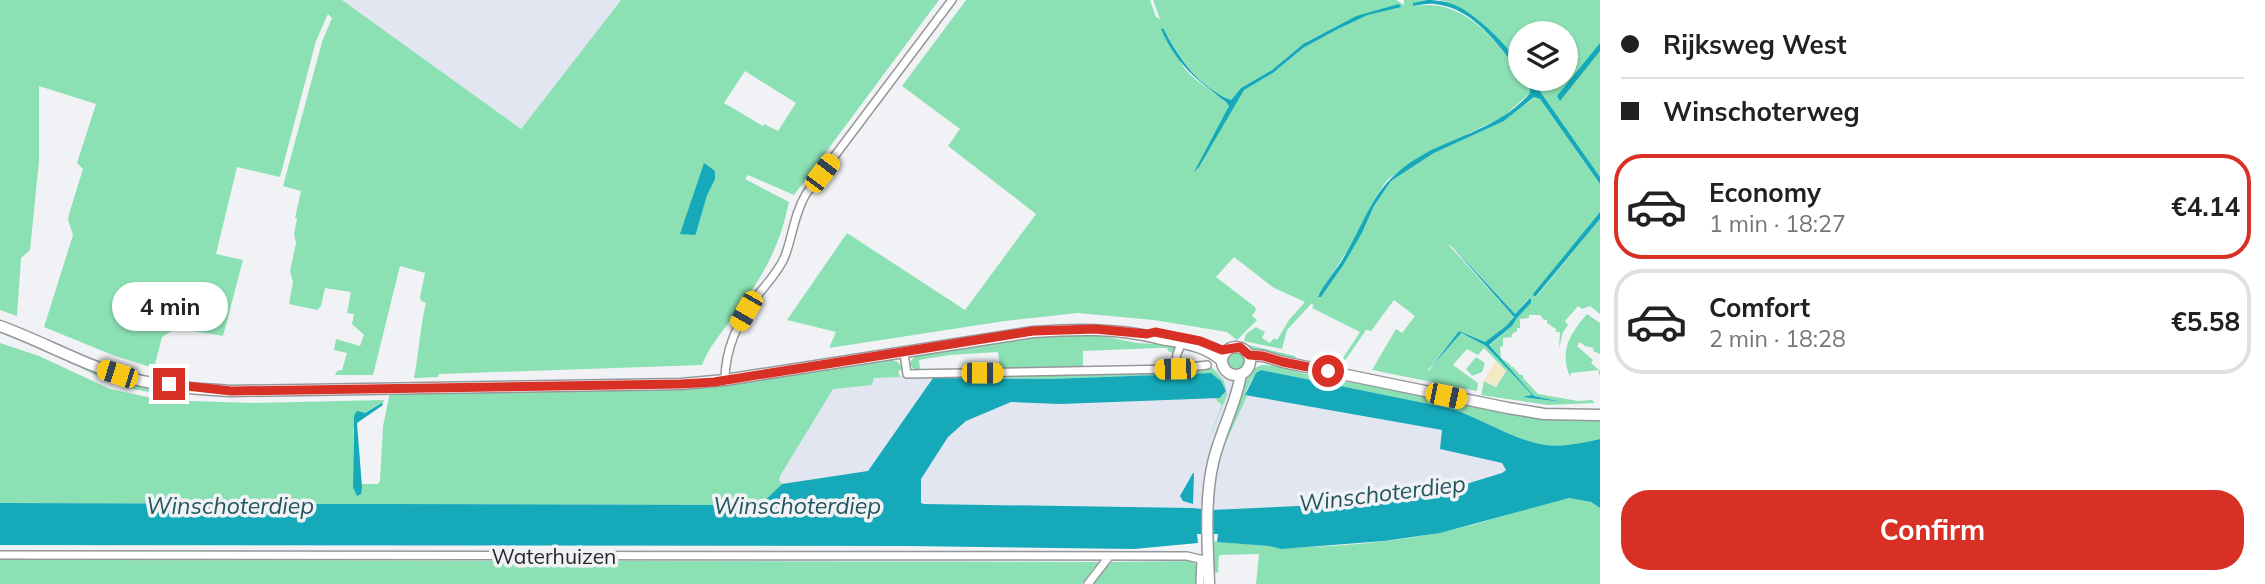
<!DOCTYPE html>
<meta charset="utf-8">
<style>
body{margin:0;font-family:Mulish,sans-serif;background:#f6f6f6;color:#202124;height:100vh;display:flex;flex-direction:column;font-size:26px;white-space:nowrap}
*{box-sizing:border-box;margin:0}
p{font-size:23px;color:#757577}
.icon{flex:none;width:38px;height:38px;fill:none;stroke:currentColor;stroke-width:2;stroke-linecap:round;stroke-linejoin:round}
.map{position:relative;flex:1;overflow:hidden}
.drawer{display:flex;flex-direction:column;background:#fff;width:665px}
.drawer>*{flex:none}
.top-card{display:grid;align-content:center;height:154px;padding:0 21px;background:#fff}
.buttons{position:absolute;left:1508px;top:21px;display:grid;gap:14px}
.buttons a{display:grid;place-items:center;width:70px;height:70px;border-radius:50%;background:#fff;box-shadow:0 2px 5px #0004;font-size:35px}
.end{position:absolute;width:32px;height:32px;margin:-16px;border:9px solid #d93025;background:#fff;box-shadow:0 0 0 4px #fff}
.from{border-radius:50%}
.bubble{position:absolute;height:49px;border-radius:24px;background:#fff;box-shadow:0 2px 5px #0004;font-size:23px;font-weight:700;line-height:49px;text-align:center}
.car{position:absolute;width:21px;height:42px;margin:-21px -10px;border-radius:9px;box-shadow:0 0 5px 2px #0007;background:linear-gradient(#f5c518 24%,#345 0 40%,#f5c518 0 76%,#345 0 86%,#f5c518 0)}
.top-card b{display:flex;align-items:center;gap:24px;height:66px;font-size:26px}
.top-card b+b{border-top:2px solid #e0e0e0}
.top-card i{width:18px;height:18px;background:#202124}
ul{padding:0;list-style:none}
li{display:flex;align-items:center;gap:21px;height:105px;margin:0 14px 10px;padding:0 7px;border:4px solid #e0e0e0;border-radius:28px}
li div{flex:1}
li b{display:block;font-size:26px}
li em{font-style:normal;font-weight:700}
li.on{border-color:#d93025}
li>.icon{width:63px;height:63px;stroke-width:1.5}
.button{display:flex;gap:14px;margin-top:auto;padding:14px 21px}
.button a{flex:1;height:80px;border-radius:28px;background:#d93025;color:#fff;font-size:28px;font-weight:700;line-height:80px;text-align:center}
main{display:flex;flex:1;min-height:0}
.map>svg:first-child{display:block}
</style>
<main>
<div class="map">
<svg width="1600" height="584" viewBox="0 0 1600 584">
<rect width="100%" height="100%" fill="#f1f2f6"/>
<path fill="#e2e6f1" d="M342 0H621L521 129Z
M1252 369 1411 396 1537 465 1367 513 996 521 771 488 835 380 871 376H1041L1221 370 1227 376 1235 379 1245 376Z"/>
<path fill="#8ce1b4" fill-rule="evenodd" d="M0 0H342L521 129 621 0H939L794 195 748 175 745 179 789 202C779 248 765 273 738 310 725 329 710 344 702 365L439 374 438 377 414 378C419 352 420 328 426 303L421 301 420 297 425 273 400 266 373 375H335L337 371 342 370 347 353 334 350 336 339 360 346 364 335 352 324 354 314 347 313 351 292 325 288 321 306 317 310 289 304 293 282 290 271 296 243 294 234 297 219 295 218 301 191 283 186 322 42 332 18 328 14 316 41 280 177 237 167 216 254 243 260 223 336 176 328 162 337 154 368 115 356 44 327 73 235 68 220 69 214 83 169 77 163 96 104 39 86V161L30 250 21 258 17 316 0 310ZM745 71 796 103 778 131 764 124 763 126 724 103Z
M966 0H1150L1156 17 1160 19 1153 0H1396L1404 5V0H1427L1414 3V6C1456 0 1482 25 1507 56 1512 63 1520 70 1521 79H1525L1530 88V93L1503 117 1422 155 1387 180 1372 203 1356 237 1318 296 1321 297 1344 264 1362 233 1374 206 1391 181 1434 153 1504 121 1536 96 1540 99 1600 184V212L1533 295 1537 296 1600 219V314L1590 306 1582 309 1578 306 1565 321 1568 325 1563 332 1559 348 1560 332H1556V329L1547 323V320H1544L1540 315H1529V318L1520 319V328H1517V331L1512 334V337L1503 338V346L1500 347 1501 358 1510 364 1511 367H1513L1520 375H1523V378L1538 394 1578 401 1592 400 1595 403 1548 405 1481 395 1484 381 1496 387 1506 371 1484 348 1478 355 1467 349 1453 365 1478 383 1477 391 1372 370 1396 329 1402 333 1415 316 1394 300 1371 331 1366 330 1342 365 1339 364 1360 332 1312 308 1314 305 1311 304 1287 330 1282 349 1244 341 1246 334 1256 327 1265 332 1262 338 1270 343 1274 338 1277 340 1289 320 1305 302 1274 288 1234 257 1216 277 1255 307 1256 310 1252 316 1257 320 1237 340 1227 332 1154 320 1078 313 1005 321 829 348 836 332 787 320 847 233 965 310 1036 214 948 146 960 129 902 86ZM1402 6 1368 15 1338 29 1303 48 1273 73 1243 90 1195 172 1229 109 1228 104 1195 79 1185 69 1161 29 1163 28C1180 57 1198 88 1231 100L1241 88 1272 70 1299 47 1308 41 1356 16ZM1447 243 1454 248 1515 314 1528 299H1531V303L1517 318 1512 326 1489 346 1534 396 1562 402 1522 397 1532 395 1486 346 1460 333 1429 371 1428 370 1459 331 1485 342 1506 326 1514 317Z
M1439 0H1600V177L1530 79H1566V33H1521V67C1498 38 1476 10 1439 0Z
M1587 314 1600 323V354L1593 351 1594 348 1585 346 1580 342 1577 346 1593 360 1591 363 1600 371V376L1598 370 1571 373 1570 377C1559 350 1570 334 1587 314Z
M1040 335H1098L1137 343 1174 345 1177 347 1174 353 1168 351 1167 348H1158L1083 351V369L1000 370 998 352 949 355 919 360 920 369H914L909 364 914 357 934 351Z
M0 343 39 356 110 389 161 400 251 403 384 400 383 403 364 413 353 429V487H362L361 484H378L380 481 383 426 390 392 715 387 889 359 898 362 903 369 898 371 900 377 874 378 872 385 833 389 780 476 779 480 782 484 760 505 0 503Z
M34 344 163 387 164 392 162 394 127 388 111 383Z
M1244 344 1295 356 1296 359 1253 352Z
M1227 361a9 9 0 1 1 18 0a9 9 0 1 1-18 0Z
M1476 357 1485 363 1482 372 1472 376 1466 369Z
M1210 365 1224 381 1227 395 1205 449 1222 405 1215 399 1222 397 1226 391 1221 381 1211 373 1050 379 925 377 1206 370 1207 366Z
M1262 365C1285 366 1306 375 1328 379L1600 419V439C1582 443 1564 447 1546 445 1512 440 1482 418 1449 408L1261 370C1253 374 1248 386 1245 395L1247 396 1226 442 1224 439C1231 418 1239 371 1262 365Z
M1569 498 1591 502 1600 508V584H1256L1259 554 1219 555 1218 573 1212 571V541L1269 546 1276 548C1330 547 1385 543 1438 533 1483 524 1525 508 1569 498Z
M0 559 68 560 1099 562 1082 584H0Z
M1192 561 1198 566 1197 584H1092L1111 562Z"/>
<path fill="#f3e9c4" d="M1495 361 1506 371 1495 387 1484 381Z"/>
<path fill="#15a9b9" d="M1427 0C1439 0 1449 2 1459 7 1476 15 1521 55 1521 74 1499 46 1474 8 1435 4 1428 3 1420 5 1413 6V3Z
M1399 4 1401 7 1368 15 1338 29 1303 48 1273 73 1244 90 1199 167 1194 172 1229 106 1226 102C1197 80 1176 64 1161 29L1163 28C1179 58 1198 87 1231 100L1241 88 1272 70 1303 44 1356 16Z
M1600 43V51L1560 101 1557 96Z
M1525 79H1530L1539 90 1600 177V184L1540 99 1534 97 1504 121 1434 153 1391 181 1374 206 1362 233 1344 264 1321 297H1318C1324 283 1336 271 1344 257 1371 211 1373 183 1424 154 1460 135 1504 125 1530 93V86Z
M704 163 715 171V179L707 195 696 233 695 235 680 234Z
M1600 212V219L1536 296H1534L1533 294Z
M1448 242 1515 314 1529 299H1531V303L1517 318 1512 326 1489 345 1534 396 1562 402 1522 397 1532 395 1486 346 1461 333 1428 371 1459 331 1485 342 1506 326 1514 317Z
M1261 370 1449 408C1482 418 1512 440 1546 445 1564 447 1582 443 1600 439V508L1591 502 1569 498 1440 533 1384 541 1281 549 1269 546 1217 542 1218 534H1197L1198 543 1134 549 908 546 0 545V503L760 505 782 484 868 471 933 378 1050 379 1211 373 1221 381 1226 391 1220 398 1060 404 1011 402 966 421 948 437 921 479V503L924 504 1192 508 1212 510 1343 504 1463 485 1502 473 1506 470 1502 463 1440 449 1442 430 1245 395 1256 373Z
M382 403 383 405 357 423 362 487 361 494 357 496 353 487 354 416 357 411 365 413Z
M1193 473H1194L1193 504 1183 501 1180 496Z"/>
<g fill="none" stroke-linecap="round" stroke-linejoin="round">
<defs>
<path id="minor" d="M904 353 907 374 1175 369 1207 365
M1175 369 1177 354 1182 342
M725 380C725 346 740 317 761 291 770 280 780 269 785 256 793 235 794 214 806 194L952 0
M0 555 1187 556 1208 561
M1088 584 1108 558
M1200 584 1201 559"/>
<path id="secondary" d="M0 326C44 342 85 366 130 378 163 387 198 389 231 391L681 384 725 380 1033 332C1075 329 1116 328 1157 338 1180 343 1204 344 1222 361
M1222 361a14 14 0 1 1 28 0a14 14 0 1 1-28 0Z
M1249 355 1263 356 1283 362 1508 408 1544 414 1600 415
M1209 584C1208 545 1204 502 1213 463 1220 432 1236 405 1241 374"/>
</defs>
<use href="#minor" stroke="#96979a" stroke-width="10"/>
<use href="#secondary" stroke="#96979a" stroke-width="13"/>
<use href="#minor" stroke="#fff" stroke-width="7"/>
<use href="#secondary" stroke="#fff" stroke-width="10"/>
</g>
<g fill="none" stroke-linecap="round" stroke-linejoin="round">
<path stroke="#d93025" stroke-width="9" d="M169 384 231 391 681 384 714 382 1033 331 1095 329 1147 334 1155 332 1200 341 1222 350 1240 347 1249 355 1263 356 1283 362 1328 371"/>
</g>
<g text-anchor="middle" dominant-baseline="central" stroke-width="7" stroke-linejoin="round" paint-order="stroke">
<g font-size="21" fill="#29292b" stroke="#f1f2f6">
<text x="554" y="556">Waterhuizen</text>
</g>
<g font-size="23" font-style="italic" fill="#21565d" stroke="#f1f2f6">
<text transform="translate(1382 493) rotate(-7)">Winschoterdiep</text>
<text x="230" y="505">Winschoterdiep</text>
<text x="797" y="505">Winschoterdiep</text>
</g>
</g>
</svg>
<div class="buttons">
<a><svg class="icon" aria-label="layers" viewBox="0 0 24 24"><path d="M12 4l9 5-9 5-9-5zM3 14l9 5 9-5"/></svg></a>
</div>
<i class="end from" style="left:1328px;top:371px"></i>
<i class="end" style="left:169px;top:384px"></i>
<div class="bubble" style="left:112px;top:282px;width:116px">4 min</div>
<i class="car" style="left:822px;top:173px;rotate:37deg"></i>
<i class="car" style="left:746px;top:311px;rotate:210deg"></i>
<i class="car" style="left:1175px;top:369px;rotate:269deg"></i>
<i class="car" style="left:982px;top:373px;rotate:90deg"></i>
<i class="car" style="left:117px;top:374px;rotate:288deg"></i>
<i class="car" style="left:1446px;top:396px;rotate:102deg"></i>
</div>
<section class="drawer">
<div class="top-card">
<b><i class="from"></i>Rijksweg West</b>
<b><i></i>Winschoterweg</b>
</div>
<ul>
<li class="on"><svg class="icon" aria-label="car" viewBox="0 0 24 24"><path d="M5 17H2v-5l4-1 3-4h7l3 4 3 1v5h-3M9 17h6M6 11h13"/><circle cx="7" cy="17" r="2"/><circle cx="17" cy="17" r="2"/></svg><div><b>Economy</b><p>1 min · 18:27</p></div><em>€4.14</em></li>
<li><svg class="icon" aria-label="car" viewBox="0 0 24 24"><path d="M5 17H2v-5l4-1 3-4h7l3 4 3 1v5h-3M9 17h6M6 11h13"/><circle cx="7" cy="17" r="2"/><circle cx="17" cy="17" r="2"/></svg><div><b>Comfort</b><p>2 min · 18:28</p></div><em>€5.58</em></li>
</ul>
<div class="button"><a>Confirm</a></div>
</section>
</main>
